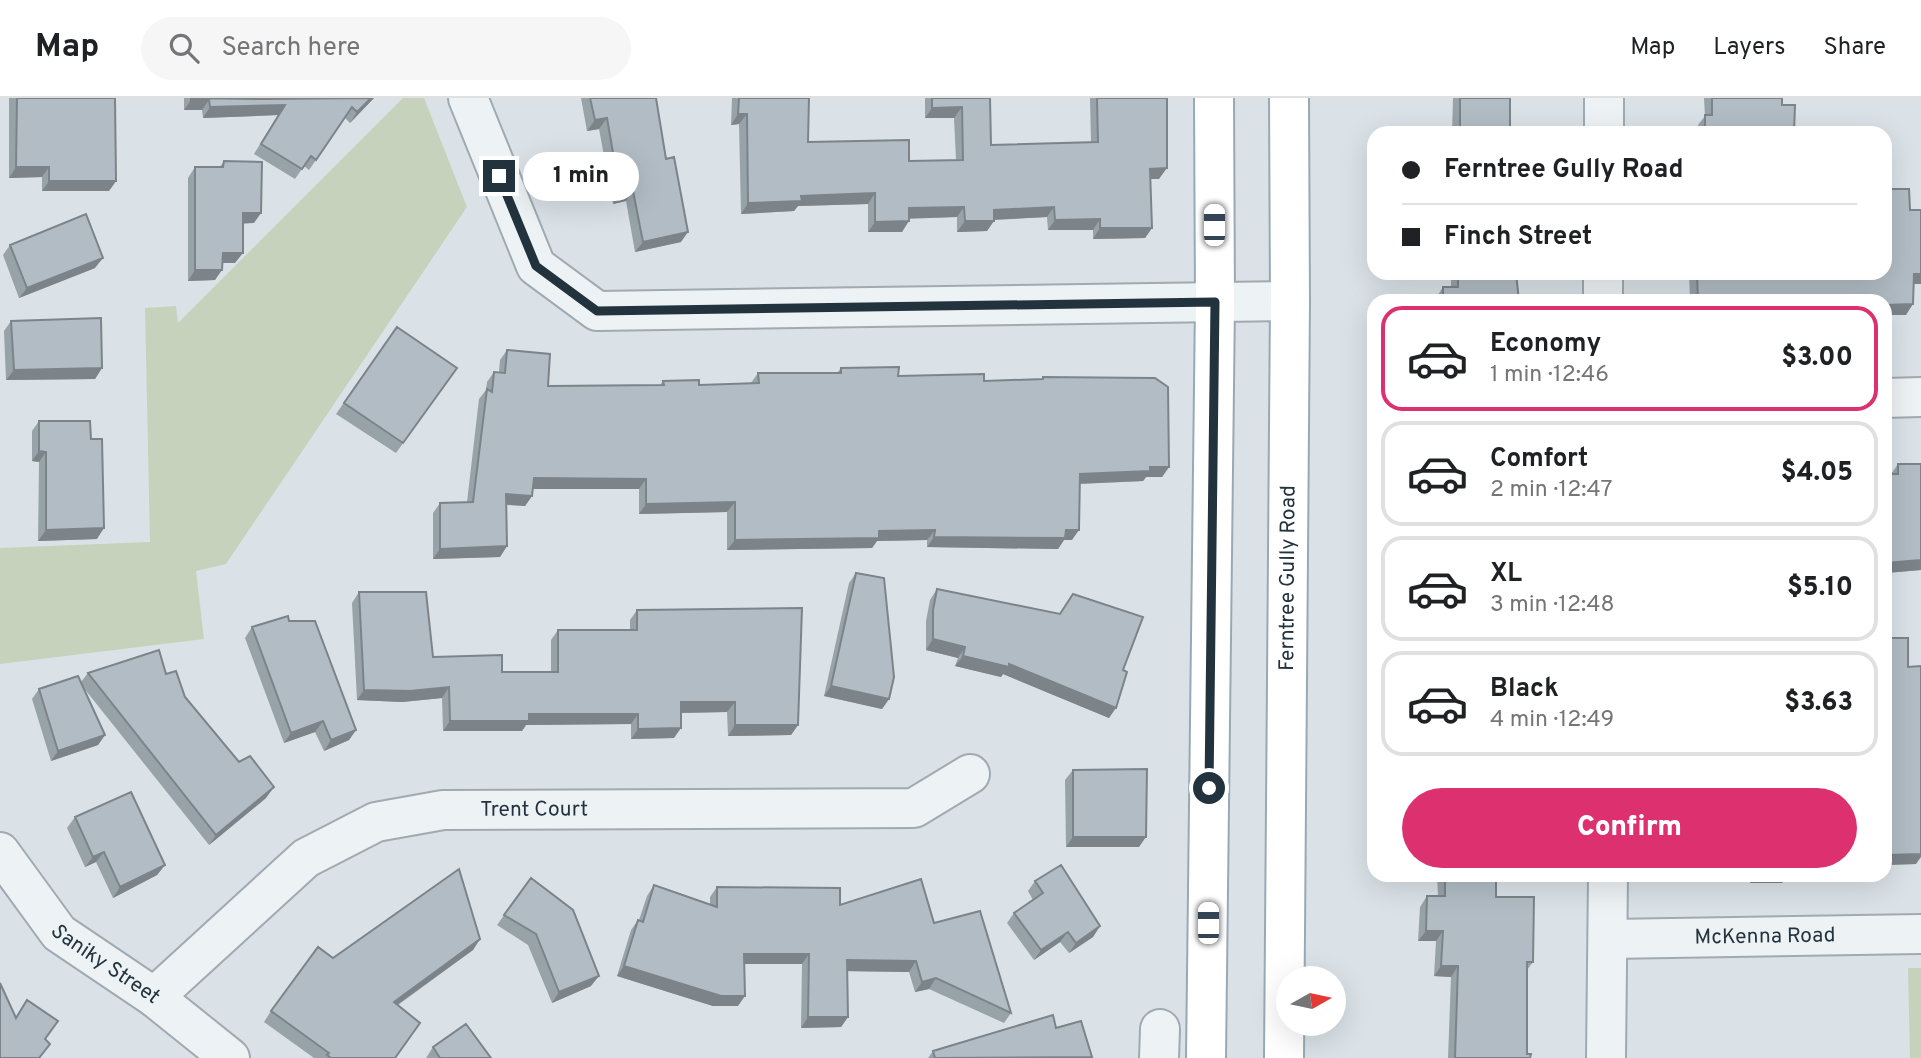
<!DOCTYPE html>
<meta charset="utf-8">
<style>
body{margin:0;font-family:Overpass,sans-serif;background:#f6f6f6;color:#202124;height:100vh;display:flex;flex-direction:column;font-size:26px;white-space:nowrap}
*{box-sizing:border-box;margin:0}
p{font-size:23px;color:#757577}
.icon{flex:none;width:38px;height:38px;fill:none;stroke:currentColor;stroke-width:2;stroke-linecap:round;stroke-linejoin:round}
.map{position:relative;flex:1;overflow:hidden}
.sheet{position:absolute;left:1367px;top:196px;width:525px;height:588px;display:flex;flex-direction:column;background:#fff;border-radius:21px;box-shadow:0 7px 28px #0002}
.sheet>*{flex:none}
.top-card{position:absolute;left:1367px;top:28px;width:525px;height:154px;border-radius:21px;box-shadow:0 7px 28px #0002;display:grid;align-content:center;height:154px;padding:0 35px;background:#fff}
.needle{width:46px;rotate:81deg}
.controls{position:absolute;left:1276px;top:868px;display:grid;gap:14px}
.controls a{display:grid;place-items:center;width:70px;height:70px;border-radius:50%;background:#fff;box-shadow:0 7px 28px #0002;font-size:35px}
.end{position:absolute;width:32px;height:32px;margin:-16px;border:9px solid #23333e;background:#fff;box-shadow:0 0 0 4px #fff}
.from{border-radius:50%}
.bubble{position:absolute;height:49px;border-radius:24px;background:#fff;box-shadow:0 7px 28px #0002;font-size:23px;font-weight:800;line-height:49px;text-align:center}
.car{position:absolute;width:21px;height:42px;margin:-21px -10px;border-radius:9px;box-shadow:0 0 5px 2px #0007;background:linear-gradient(#fff 24%,#345 0 40%,#fff 0 76%,#345 0 86%,#fff 0)}
.top-card b{display:flex;align-items:center;gap:24px;height:66px;font-size:26px}
.top-card b+b{border-top:2px solid #e0e0e0}
.top-card i{width:18px;height:18px;background:#202124}
ul{padding:12px 0 0;list-style:none}
li{display:flex;align-items:center;gap:21px;height:105px;margin:0 14px 10px;padding:0 21px;border:4px solid #e0e0e0;border-radius:21px}
li div{flex:1}
li b{display:block;font-size:26px}
li em{font-style:normal;font-weight:800}
li.on{border-color:#dc306f}
li>.icon{width:63px;height:63px;stroke-width:1.5}
.primary-button{display:flex;gap:14px;margin-top:auto;padding:14px 35px}
.primary-button a{flex:1;height:80px;border-radius:42px;background:#dc306f;color:#fff;font-size:28px;font-weight:800;line-height:80px;text-align:center}
header{display:flex;align-items:center;gap:42px;box-sizing:border-box;height:98px;padding:0 35px;background:#fff;border-bottom:2px solid #e0e0e0}
header strong{font-size:33px}
nav{display:flex;gap:38px;margin-inline-start:auto;font-size:24px}
.search{width:490px;height:63px;background:#f6f6f6;display:flex;align-items:center;gap:18px;box-sizing:border-box;padding:0 24px;border-radius:38px;color:#757577;font-size:26px}
.map>svg:first-child{display:block}
</style>
<header>
<strong>Map</strong>
<div class="search"><svg class="icon" aria-label="search" viewBox="0 0 24 24"><circle cx="10" cy="10" r="6"/><path d="M15 15l6 6"/></svg>Search here</div>
<nav><a>Map</a><a>Layers</a><a>Share</a></nav>
</header>
<div class="map">
<svg width="1921" height="960" viewBox="0 0 1921 960">
<rect width="100%" height="100%" fill="#dae2e7"/>
<path fill="#c6d2bb" d="M403 0H424L467 109 226 466 196 473 204 541 0 566V450L150 444 145 210 176 208 178 225Z
M1921 870V960H1910L1908 870Z"/>
<g fill="none" stroke-linecap="round" stroke-linejoin="round">
<defs>
<g id="minor">
<path d="M468 0 536 168 597 213 1290 203"/>
<path d="M1604 35V0"/>
<path d="M1603 203V175"/>
<path d="M1885 300 1921 299"/>
<path id="s1" d="M0 754 59 835 154 899 230 960"/>
<path id="s2" d="M1609 841 1921 836"/>
<path id="s3" d="M154 899 306 760 376 724 443 712 914 710 970 676"/>
<path d="M1159 960 1160 931"/>
<path d="M1606 960 1608 777"/>
</g>
<g id="primary">
<path d="M1206 960 1215 204 1214 0"/>
<path id="s4" d="M1284 960 1290 203 1289 0"/>
</g>
</defs>
<use href="#minor" stroke="#9faab1" stroke-width="42"/>
<use href="#primary" stroke="#99a9b4" stroke-width="42"/>
<use href="#minor" stroke="#edf2f5" stroke-width="38"/>
<use href="#primary" stroke="#fff" stroke-width="38"/>
</g>
<path fill="#98a2a9" d="M9 0H115L116 83 109 93H42V79L9 80Z
M184 0H374L350 25 345 20 309 72 304 68 295 81 254 56 278 17 203 20 202 12H184Z
M581 0H656L681 144 635 154 626 103 613 106 599 31 587 33Z
M732 0H809L808 44 909 63 956 62 954 20H925V0H990L991 47 1091 44 1090 0H1167L1159 81H1150L1152 130 1145 140 1093 141V132H1048L1047 119 994 122 987 133 957 134V119L909 120 902 134H868V106L798 108 794 113 741 116 739 26 731 27Z
M1453 0H1510V35H1387L1388 34 1452 35Z
M1704 0H1782V7L1794 35H1698V27L1705 18Z
M224 63 254 125H243L235 165H223L215 182 188 183V80L195 69H220Z
M1910 112 1914 186 1906 217 1885 203H1690L1689 175H1885Z
M10 147 95 170 19 200 3 157Z
M1451 175H1518L1516 177 1519 203H1436V200L1443 189H1451Z
M11 223 102 270 95 281 6 282 4 233Z
M397 229 457 270 396 355 336 316Z
M507 252 548 288 660 287 663 283 699 287 751 285 758 275H837L841 270 898 278 984 283 1042 281 1043 279 1169 369 1162 379H1146L1143 383 1080 386 1072 442H1064L1058 451 927 449V442L877 443 872 450 727 452V414L639 416V391H533L532 398 525 408 506 407 507 448 500 459 433 461V415L440 405 467 404 479 301 486 292 487 284 494 274H499L500 262Z
M39 323 97 441 38 443 39 364 32 363V333Z
M1898 366 1921 472 1887 475 1888 540 1916 766 1885 767V376H1891Z
M856 475 889 601 882 611 824 598 849 485Z
M937 491 1059 516 1073 496 1123 572 1109 620 1003 576 1001 579 955 568 958 560 926 552V523L930 502Z
M359 494 433 559 502 574H551V542L558 532H630V522L637 512 798 627 791 637 728 638 727 614 681 615 674 640 631 641V626L526 627 522 633H443L442 600 402 604 357 602 352 505Z
M289 523 356 632 349 642 324 653 315 634 284 645 245 540 252 529Z
M88 575 166 576 266 700 209 747 83 589 105 637 98 647 51 663 32 601 39 591 81 584Z
M1073 672 1139 749H1066L1065 682Z
M75 719 165 767 157 777 113 800 96 764 85 769 67 730Z
M1437 777H1496V799L1533 864 1527 872V956L1530 960H1448L1451 879 1434 878 1436 843H1418L1420 809 1427 798H1438Z
M1751 777H1788L1782 785H1750Z
M531 780 591 888 552 905 528 847 497 827Z
M1035 783 1100 828 1093 839 1069 855 1060 844 1034 862 1007 825 1014 815 1033 802 1028 793Z
M654 787 710 806V799L717 789 840 807 934 825 1011 915 1004 925 929 891 915 894 909 874 847 873 848 919 841 929 801 930 802 866H744L738 908H713L617 878 631 832 638 822H639L647 798Z
M480 841 473 852 398 907 395 960H314L264 924 271 913 333 860Z
M433 949 491 960H426Z
M933 953 1091 960H928Z"/>
<path fill="#7c8489" d="M371 0H374L350 25 357 14Z
M191 2H209L202 12H184Z
M285 7 278 17 203 20 210 9Z
M962 9 954 20H925L932 10Z
M738 16H747L739 26 731 27Z
M607 20 599 31 587 33 595 22Z
M16 69H49L42 79 9 80Z
M1167 70 1159 81H1143L1150 71Z
M49 83H116L109 93H42Z
M633 93 626 103 613 106 620 95Z
M875 95 868 106 798 108 794 113 741 116 748 105 801 98Z
M964 109 957 119 902 121 909 110Z
M1054 109 1047 119 986 122 994 112Z
M243 115H261L254 125 236 126Z
M1100 121 1093 132H1048L1055 122Z
M909 123 902 134H868L875 124Z
M965 123H994L987 133 957 134Z
M1100 130H1152L1145 140 1093 141Z
M688 134 681 144 635 154 643 144Z
M223 155H243L235 165H216Z
M103 160 95 170 19 200 27 190Z
M195 172H222L215 182 188 183Z
M1914 176H1921V186H1907Z
M1913 206 1906 217H1885V207Z
M102 270 95 281 6 282 14 272Z
M39 353 46 354 39 364 32 363Z
M1150 369H1169L1162 379H1146L1143 383 1072 386 1080 376Z
M534 380 646 381 639 391H526Z
M506 396 532 398 525 408 499 406Z
M735 404 727 414 639 416 646 406Z
M104 430 97 441 38 443 46 432Z
M935 432 927 442 877 443 872 450 727 452 735 442 879 433Z
M1066 432H1079L1072 442H1064L1058 451 927 449 934 439Z
M507 448 500 459 433 461 440 451Z
M1921 462V472L1885 475 1886 465Z
M933 541 965 549 958 560 926 552Z
M963 558 1009 566 1116 610 1109 620 1003 576 1001 579 955 568Z
M831 588 889 601 882 611 824 598Z
M449 589 442 600 402 604 357 602 364 592Z
M681 604H735L727 614 674 615Z
M529 616H638L631 626 526 627 522 633H443L450 623Z
M323 623 315 634 284 645 291 635Z
M735 627H798L791 637 728 638Z
M681 630 674 640 631 641 638 631Z
M356 632 349 642 324 653 331 642Z
M105 637 98 647 51 663 58 653Z
M274 689 266 700 209 747 216 737Z
M1073 739H1146L1139 749H1066Z
M104 754 96 764 85 769 93 759Z
M1921 756V759L1916 766 1885 767V757Z
M165 767 157 777 113 800 120 789Z
M1756 777H1788L1782 785H1750Z
M1100 828 1093 839 1069 855 1076 845Z
M1426 833H1443L1436 843H1418Z
M1068 834 1060 844 1034 862 1041 852Z
M480 841 473 852 387 914 394 904Z
M744 856H809L802 866H737Z
M847 862 916 863 909 874 839 873Z
M624 868 745 898 738 908H713L617 878Z
M1441 868H1458L1451 879 1434 878Z
M599 878 591 888 552 905 559 894Z
M936 880 929 891 915 894 922 884Z
M808 919H848L841 929 801 930Z"/>
<path fill="#b1bcc4" stroke="#7c8489" stroke-width="2" d="M17 0H115L116 83H49V69H16Z
M191 0 263 1 371 0 357 14 352 9 316 62 311 58 302 71 261 46 285 7 210 9 209 2H191Z
M590 0H656L666 61 674 59 688 134 643 144 633 93 620 95 607 20 595 22Z
M739 0H809L808 44 909 42V63L963 62 962 9 932 10V0H990L991 47 1098 44 1097 0H1167V70L1150 71 1152 130H1100V121L1055 122 1054 109 994 112V123H965L964 109 909 110V123L875 124V95L801 98 802 103 748 105 747 16H738Z
M1460 0H1510V35H1388V34L1460 35Z
M1712 0H1782V7H1795L1794 35H1705V17H1712Z
M224 63 262 64 261 115H243V155H223L222 172H195V69H223Z
M1885 91H1909L1910 112H1921V176H1914L1913 206 1885 207V203H1698L1697 175H1885Z
M86 116 103 160 27 190 10 147Z
M1458 175H1516L1519 203H1443V189H1458Z
M101 220 102 270 14 272 11 223Z
M397 229 457 270 403 345 344 305Z
M507 252 550 256 548 288 664 287 663 283 699 282V287L759 285 758 275H841V270L899 269 898 278 984 276V283L1043 281V279L1155 280 1168 289 1169 369H1150V373L1080 376 1079 432H1066L1065 440 934 439 935 432 879 433V440L735 442V404L646 406V381L534 380 532 398 506 396 507 448 440 451V405L473 404 487 291 492 294 494 274 505 275Z
M39 323H90L91 341H102L104 430 46 432V354L39 353Z
M1898 366H1921V462L1886 465 1888 540H1908V569L1921 568V756L1885 757V376H1898Z
M856 475 884 480 894 579 889 601 831 588Z
M937 491 1060 516 1073 496 1143 519 1123 572 1127 574 1116 610 1009 566V569L963 558 965 549 933 541V512Z
M359 494H426L433 559 502 557V574H558V532H637V512L802 510 798 627H735V604H681V630L638 631V616H529V623H450L449 589 410 593 364 592Z
M288 518 289 523H315L356 632 331 642 323 623 291 635 252 529Z
M159 552 166 576 176 573 185 599 239 664 250 658 274 689 216 737 88 575Z
M78 578 105 637 58 653 39 591Z
M1147 671 1146 739H1073V672Z
M131 694 165 767 120 789 104 754 93 759 75 719Z
M1061 767 1100 828 1076 845 1068 834 1041 852 1014 815 1043 795 1035 783Z
M459 771 480 841 394 904 420 925 395 960H331L327 957 329 955 271 913 318 849 333 860Z
M1445 777H1496V799H1534L1533 864H1527V956H1531L1530 960H1455L1458 868H1441L1443 833H1426L1427 798H1445Z
M531 780 573 812 599 878 559 894 536 836 504 817Z
M921 781 934 825 980 813 1011 915 936 880 922 884 916 863 847 862 848 919H808L809 856H744L745 898H721L624 868 638 822 643 824 654 787 717 809V789L840 790V807Z
M0 885 16 920 27 902 58 923 45 941 50 946 39 960H0Z
M1053 917 1056 930 1081 923 1092 959 935 960 933 953Z
M466 926 491 960H440L433 949Z"/>
<g fill="none" stroke-linecap="round" stroke-linejoin="round">
<path stroke="#23333e" stroke-width="9" d="M499 78 536 168 597 213 1215 204 1209 690"/>
</g>
<g text-anchor="middle" dominant-baseline="central" stroke-width="7" stroke-linejoin="round" paint-order="stroke">
<g font-size="21" fill="#23333e" stroke="#eaf1f5">
<text stroke="none"><textPath href="#s4" startOffset="480">Ferntree Gully Road</textPath></text>
<text stroke="none"><textPath href="#s3" startOffset="444">Trent Court</textPath></text>
<text stroke="none"><textPath href="#s2" startOffset="156">McKenna Road</textPath></text>
<text stroke="none"><textPath href="#s1" startOffset="156">Saniky Street</textPath></text>
</g>
</g>
</svg>
<div class="controls">
<a><svg class="needle" viewBox="-14 -14 28 28"><path d="M0-13l5 13h-10z" fill="#e53935"/><path d="M0 13l5-13h-10z" fill="#757577"/></svg></a>
</div>
<i class="end from" style="left:1209px;top:690px"></i>
<i class="end" style="left:499px;top:78px"></i>
<div class="bubble" style="left:523px;top:54px;width:116px">1 min</div>
<i class="car" style="left:1214px;top:127px;rotate:0deg"></i>
<i class="car" style="left:1208px;top:825px;rotate:0deg"></i>
<div class="top-card">
<b><i class="from"></i>Ferntree Gully Road</b>
<b><i></i>Finch Street</b>
</div>
<section class="sheet">
<ul>
<li class="on"><svg class="icon" aria-label="car" viewBox="0 0 24 24"><path d="M5 17H2v-5l4-1 3-4h7l3 4 3 1v5h-3M9 17h6M6 11h13"/><circle cx="7" cy="17" r="2"/><circle cx="17" cy="17" r="2"/></svg><div><b>Economy</b><p>1 min · 12:46</p></div><em>$3.00</em></li>
<li><svg class="icon" aria-label="car" viewBox="0 0 24 24"><path d="M5 17H2v-5l4-1 3-4h7l3 4 3 1v5h-3M9 17h6M6 11h13"/><circle cx="7" cy="17" r="2"/><circle cx="17" cy="17" r="2"/></svg><div><b>Comfort</b><p>2 min · 12:47</p></div><em>$4.05</em></li>
<li><svg class="icon" aria-label="car" viewBox="0 0 24 24"><path d="M5 17H2v-5l4-1 3-4h7l3 4 3 1v5h-3M9 17h6M6 11h13"/><circle cx="7" cy="17" r="2"/><circle cx="17" cy="17" r="2"/></svg><div><b>XL</b><p>3 min · 12:48</p></div><em>$5.10</em></li>
<li><svg class="icon" aria-label="car" viewBox="0 0 24 24"><path d="M5 17H2v-5l4-1 3-4h7l3 4 3 1v5h-3M9 17h6M6 11h13"/><circle cx="7" cy="17" r="2"/><circle cx="17" cy="17" r="2"/></svg><div><b>Black</b><p>4 min · 12:49</p></div><em>$3.63</em></li>
</ul>
<div class="primary-button"><a>Confirm</a></div>
</section>
</div>
